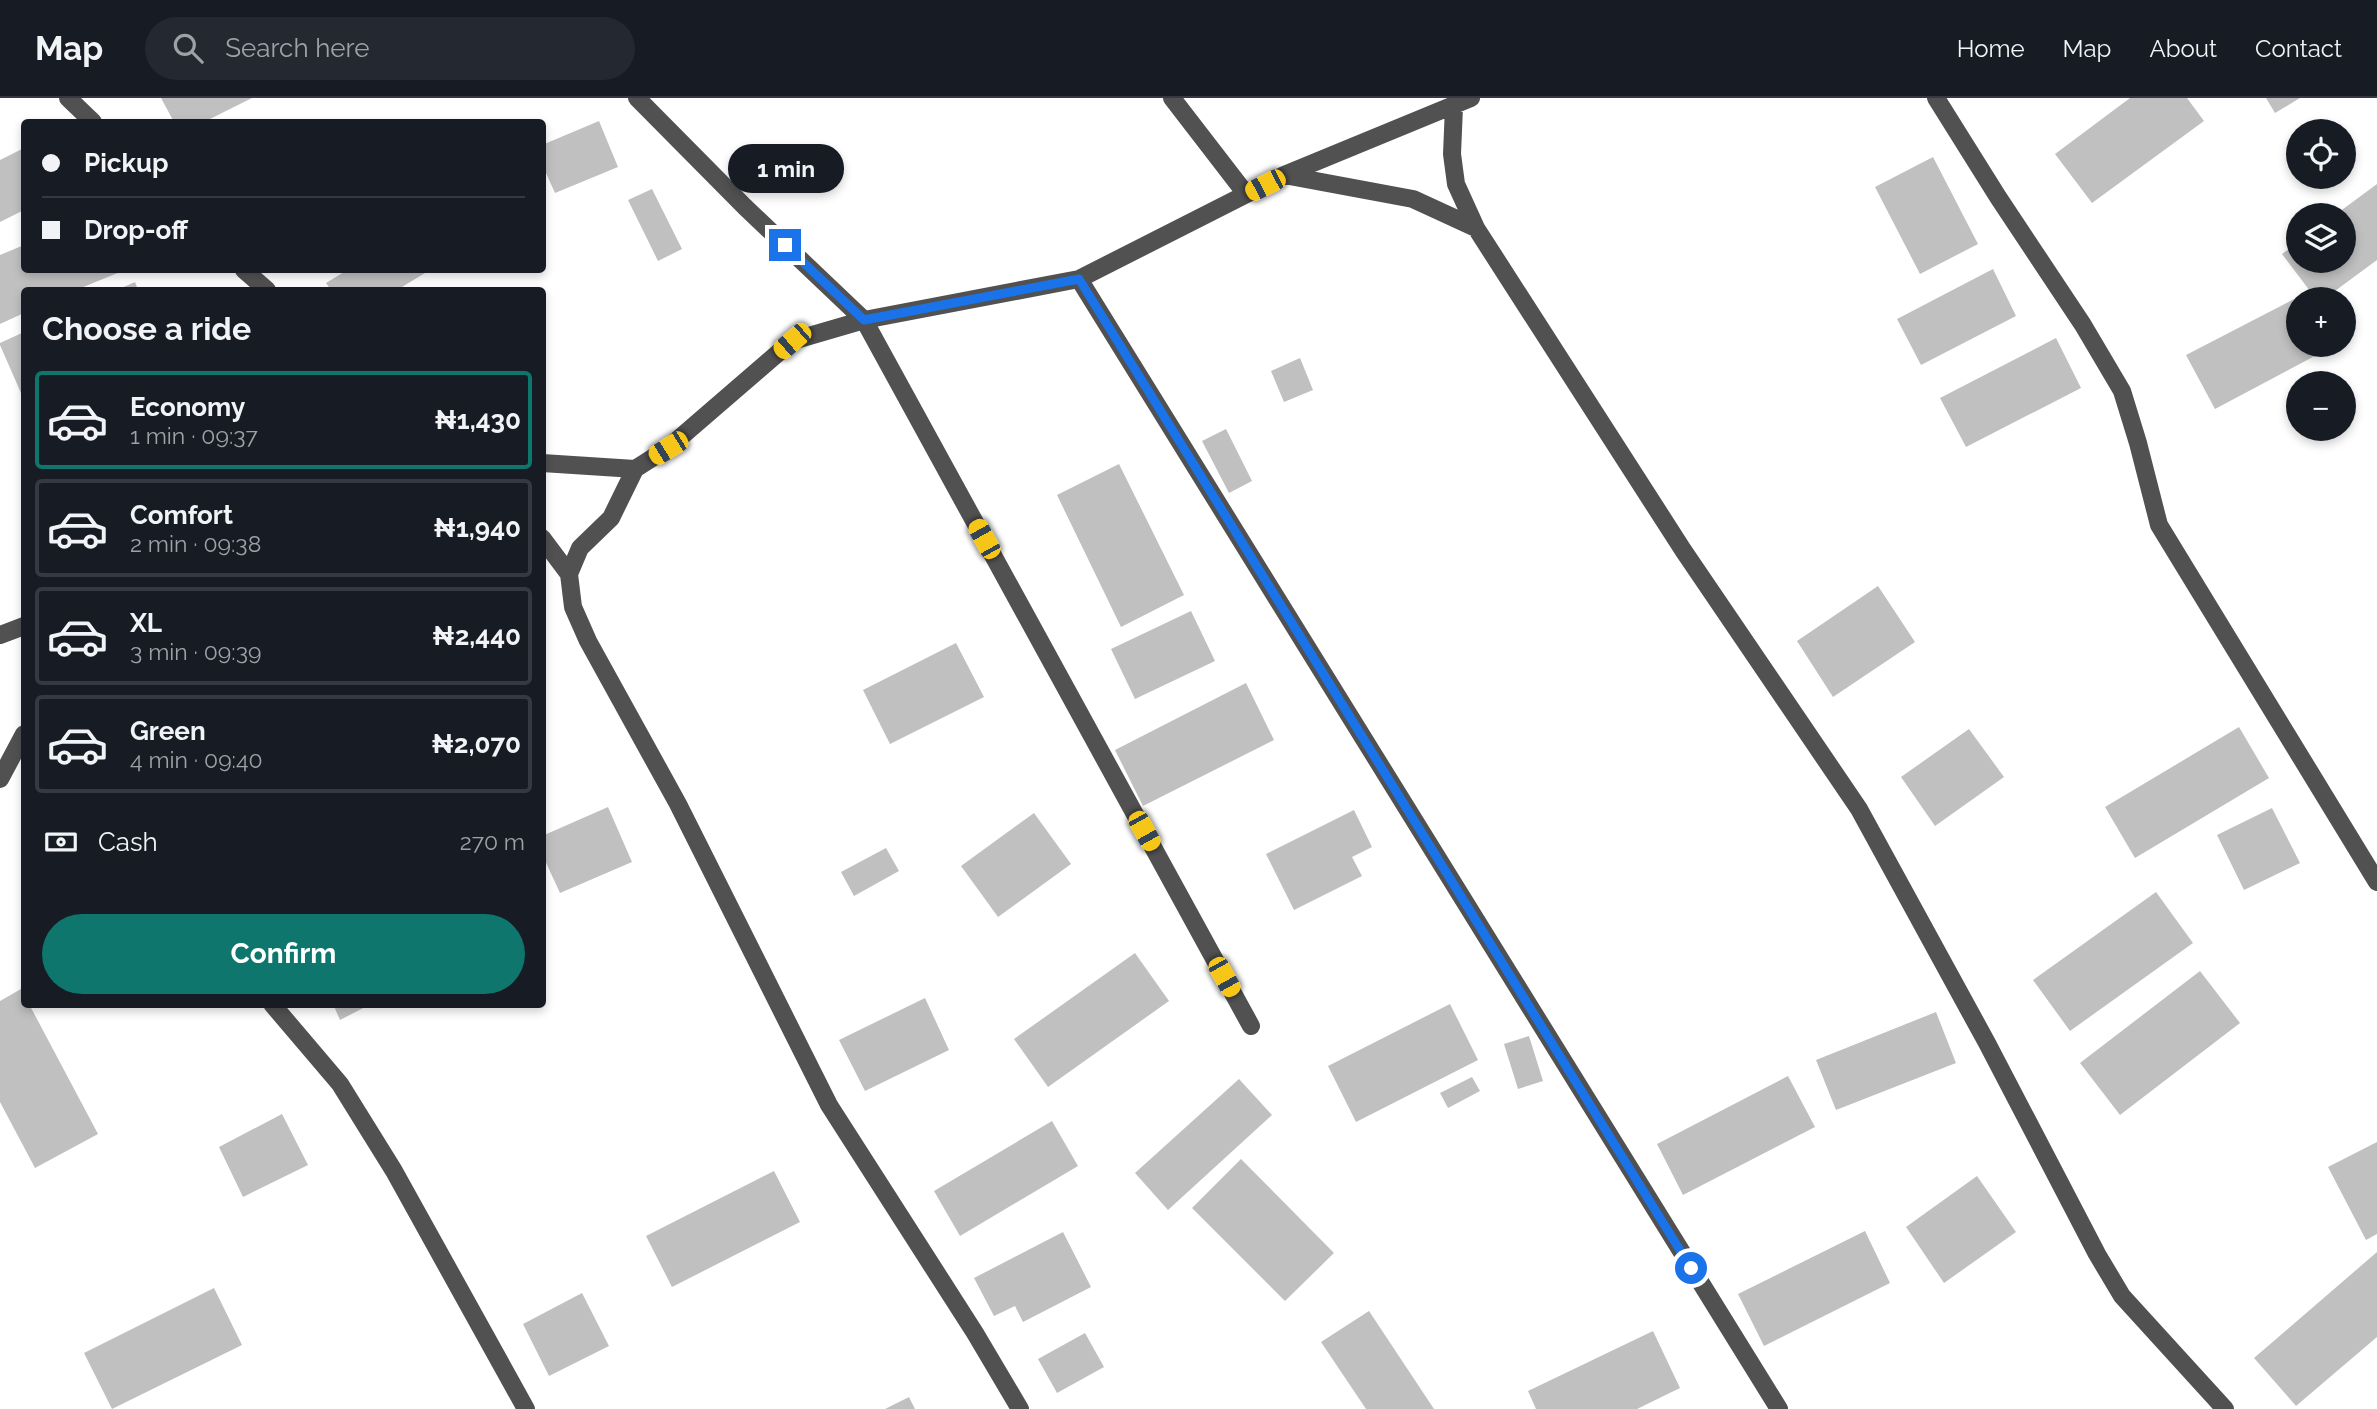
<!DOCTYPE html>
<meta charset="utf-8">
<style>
body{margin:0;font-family:Raleway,sans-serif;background:#242831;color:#f1f3f6;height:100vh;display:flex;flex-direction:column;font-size:26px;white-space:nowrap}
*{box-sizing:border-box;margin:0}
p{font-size:23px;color:#9ea1a6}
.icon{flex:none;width:38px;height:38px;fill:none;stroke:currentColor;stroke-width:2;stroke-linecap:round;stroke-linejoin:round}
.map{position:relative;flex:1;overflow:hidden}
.drawer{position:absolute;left:21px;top:189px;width:525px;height:721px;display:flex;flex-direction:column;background:#171b24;border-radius:7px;box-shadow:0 4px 10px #0003}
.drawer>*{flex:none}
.top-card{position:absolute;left:21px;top:21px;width:525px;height:154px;border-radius:7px;box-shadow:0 4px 10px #0003;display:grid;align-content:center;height:154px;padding:0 21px;background:#171b24}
.controls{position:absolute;left:2286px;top:21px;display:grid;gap:14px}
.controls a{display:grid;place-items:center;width:70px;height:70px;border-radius:50%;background:#171b24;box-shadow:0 4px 10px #0003;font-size:35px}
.end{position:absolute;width:32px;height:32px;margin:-16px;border:9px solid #1a73e8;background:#fff;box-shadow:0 0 0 4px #fff}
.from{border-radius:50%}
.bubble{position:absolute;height:49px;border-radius:24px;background:#171b24;box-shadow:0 4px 10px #0003;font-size:23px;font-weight:700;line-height:49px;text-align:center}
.car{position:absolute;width:21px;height:42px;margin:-21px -10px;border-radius:9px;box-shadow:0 0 5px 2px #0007;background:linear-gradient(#f5c518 24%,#345 0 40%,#f5c518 0 76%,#345 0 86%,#f5c518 0)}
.top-card b{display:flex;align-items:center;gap:24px;height:66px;font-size:26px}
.top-card b+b{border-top:2px solid #363941}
.top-card i{width:18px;height:18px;background:#f1f3f6}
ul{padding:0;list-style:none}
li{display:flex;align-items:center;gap:21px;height:98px;margin:0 14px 10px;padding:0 7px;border:4px solid #363941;border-radius:7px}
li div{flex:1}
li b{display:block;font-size:26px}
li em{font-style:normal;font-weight:700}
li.current{border-color:#0f766e}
li>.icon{width:63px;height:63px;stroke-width:1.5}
h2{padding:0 21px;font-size:32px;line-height:84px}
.pay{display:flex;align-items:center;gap:18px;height:77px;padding:0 21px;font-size:26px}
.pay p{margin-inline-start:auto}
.primary-button{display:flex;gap:14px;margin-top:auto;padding:14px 21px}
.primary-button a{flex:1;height:80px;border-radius:42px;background:#0f766e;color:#fff;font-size:28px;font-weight:700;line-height:80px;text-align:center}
header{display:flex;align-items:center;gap:42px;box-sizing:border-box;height:98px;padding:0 35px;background:#171b24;border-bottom:2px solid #363941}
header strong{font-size:33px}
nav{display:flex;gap:38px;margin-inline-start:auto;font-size:24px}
.search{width:490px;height:63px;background:#242831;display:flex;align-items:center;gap:18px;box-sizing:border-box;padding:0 24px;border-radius:38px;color:#9ea1a6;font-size:26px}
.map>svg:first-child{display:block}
</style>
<header>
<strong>Map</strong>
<div class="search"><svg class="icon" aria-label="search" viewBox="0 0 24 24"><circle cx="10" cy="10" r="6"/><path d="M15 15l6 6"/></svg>Search here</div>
<nav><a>Home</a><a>Map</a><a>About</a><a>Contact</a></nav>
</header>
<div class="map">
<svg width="2377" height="1311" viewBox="0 0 2377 1311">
<rect width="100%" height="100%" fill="#fff"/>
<path fill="#c0c0c0" d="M161 0H252L204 24H174Z
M2130 0H2187L2204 23 2092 105 2055 56Z
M2266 0H2300L2275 15Z
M599 23 618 69 555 95 542 66V47Z
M24 50V112L0 124V62Z
M1933 59 1978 146 1920 176 1875 89Z
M2377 86V162L2324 201H2316L2282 156 2298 144V163H2343V117H2335Z
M652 91 682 151 658 163 628 102Z
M24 147V172H125L76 192H24V215L0 226V157Z
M1993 171 2016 218 1921 267 1897 221Z
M342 172H430L397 192H331L326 185 344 174Z
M135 184 138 192H117Z
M2298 199V247H2323L2326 252 2215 311 2186 257Z
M24 234V302L0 247V245Z
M2056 240 2081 290 1966 349 1940 300Z
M1300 260 1313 292 1284 304 1271 273Z
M1226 331 1252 383 1229 395 1202 343Z
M1119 366 1184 497 1121 529 1057 397Z
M1878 488 1915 544 1833 599 1797 543Z
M1191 513 1215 563 1135 601 1111 551Z
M956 545 984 599 890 646 863 592Z
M1246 585 1274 642 1143 708 1115 652Z
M2239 629 2269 680 2135 760 2105 709Z
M1969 631 2004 679 1935 728 1901 679Z
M608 709 632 764 560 795 542 756V738Z
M2272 710 2300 765 2244 792 2217 737Z
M1354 712 1372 749 1352 759 1362 778 1294 812 1266 756Z
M1034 715 1071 766 998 819 961 768Z
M886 750 899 773 854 798 841 774Z
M2156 794 2193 845 2070 933 2033 882Z
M1135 855 1169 903 1048 989 1014 941Z
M2200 873 2240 925 2120 1017 2080 965Z
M21 891 24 898V906H29L98 1036 35 1070 0 1004V903Z
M925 900 949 952 865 993 839 942Z
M333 906H371L340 922Z
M1450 906 1478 962 1356 1024 1328 968Z
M1936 914 1956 965 1836 1012 1816 962Z
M1529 938 1543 983 1518 991 1504 946Z
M1788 978 1815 1029 1683 1097 1657 1046Z
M1472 979 1480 993 1448 1010 1440 995Z
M1239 981 1272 1017 1168 1112 1135 1075Z
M282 1016 308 1067 243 1099 219 1049Z
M1052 1023 1078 1068 960 1138 934 1093Z
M2377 1044V1136L2366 1142 2328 1069Z
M1241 1061 1334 1155 1285 1203 1192 1110Z
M774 1073 800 1124 672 1189 646 1138Z
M1977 1078 2016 1134 1944 1185 1906 1129Z
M1865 1133 1890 1185 1764 1248 1738 1196Z
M1063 1134 1091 1189 1023 1224 1015 1208 994 1218 974 1180Z
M2377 1154V1239L2296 1308 2254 1260Z
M214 1190 242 1247 112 1311 84 1255Z
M582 1195 609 1248 549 1278 523 1226Z
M1369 1213 1434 1311H1366L1321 1244Z
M1653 1233 1680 1290 1637 1311H1536L1528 1293Z
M1085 1235 1104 1269 1057 1295 1038 1261Z
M909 1299 915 1311H885Z"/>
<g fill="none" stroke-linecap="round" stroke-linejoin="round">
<path stroke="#515151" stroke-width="18" d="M68 0 93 24
M637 0 745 109 864 222 1251 928
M1172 0 1246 96
M1471 0 1284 77 1079 181 1779 1311
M1936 0 1998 99 2083 227 2122 293 2138 345 2159 427 2377 784
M1454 9 1452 56 1456 86 1476 130
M1284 77 1413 101 1476 130 1683 452 1859 711 1987 945 2097 1156 2122 1198 2225 1311
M244 172 267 192
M542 365 635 371
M542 440 569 476
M0 537 24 528
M0 681 24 636
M272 906 340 986 394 1073 526 1311
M1020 1311 975 1235 829 1007 678 706 588 543 573 509 569 476 580 450 611 420 635 371 668 350 792 243 864 222 1079 181"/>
</g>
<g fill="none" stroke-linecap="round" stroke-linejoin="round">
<path stroke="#1a73e8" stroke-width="9" d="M785 147 864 222 1079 181 1691 1170"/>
</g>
</svg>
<div class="controls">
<a><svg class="icon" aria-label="locate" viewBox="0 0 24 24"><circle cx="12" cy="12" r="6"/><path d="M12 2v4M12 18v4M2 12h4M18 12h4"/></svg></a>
<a><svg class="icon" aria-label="layers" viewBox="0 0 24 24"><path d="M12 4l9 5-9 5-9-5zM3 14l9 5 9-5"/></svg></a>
<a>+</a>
<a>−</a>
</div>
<i class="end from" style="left:1691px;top:1170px"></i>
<i class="end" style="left:785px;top:147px"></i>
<div class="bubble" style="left:728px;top:46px;width:116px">1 min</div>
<i class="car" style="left:1265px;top:87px;rotate:243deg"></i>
<i class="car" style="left:792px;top:243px;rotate:229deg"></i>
<i class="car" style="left:668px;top:350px;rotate:238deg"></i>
<i class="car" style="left:984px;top:441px;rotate:331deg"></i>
<i class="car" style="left:1144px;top:733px;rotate:151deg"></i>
<i class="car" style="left:1224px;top:879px;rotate:151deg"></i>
<div class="top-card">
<b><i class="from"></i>Pickup</b>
<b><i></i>Drop-off</b>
</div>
<section class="drawer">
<h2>Choose a ride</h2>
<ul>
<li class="current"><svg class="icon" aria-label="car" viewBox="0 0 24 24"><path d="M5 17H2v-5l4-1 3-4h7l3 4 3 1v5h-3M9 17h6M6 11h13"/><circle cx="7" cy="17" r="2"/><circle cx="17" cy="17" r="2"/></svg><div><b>Economy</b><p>1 min · 09:37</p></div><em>₦1,430</em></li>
<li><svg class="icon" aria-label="car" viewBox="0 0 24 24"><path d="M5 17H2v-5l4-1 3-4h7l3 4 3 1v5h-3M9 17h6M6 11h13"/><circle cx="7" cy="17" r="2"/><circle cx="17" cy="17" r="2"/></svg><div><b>Comfort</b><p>2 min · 09:38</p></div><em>₦1,940</em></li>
<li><svg class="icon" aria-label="car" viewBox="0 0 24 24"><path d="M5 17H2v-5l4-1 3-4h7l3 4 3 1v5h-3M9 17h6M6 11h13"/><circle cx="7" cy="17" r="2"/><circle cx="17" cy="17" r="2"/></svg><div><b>XL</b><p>3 min · 09:39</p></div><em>₦2,440</em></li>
<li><svg class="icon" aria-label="car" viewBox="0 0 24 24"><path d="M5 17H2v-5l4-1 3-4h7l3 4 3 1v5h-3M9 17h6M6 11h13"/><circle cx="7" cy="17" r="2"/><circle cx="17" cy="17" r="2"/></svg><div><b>Green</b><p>4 min · 09:40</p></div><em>₦2,070</em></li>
</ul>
<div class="pay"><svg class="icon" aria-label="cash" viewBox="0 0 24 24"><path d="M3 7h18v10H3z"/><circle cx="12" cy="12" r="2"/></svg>Cash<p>270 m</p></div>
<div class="primary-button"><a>Confirm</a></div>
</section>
</div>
